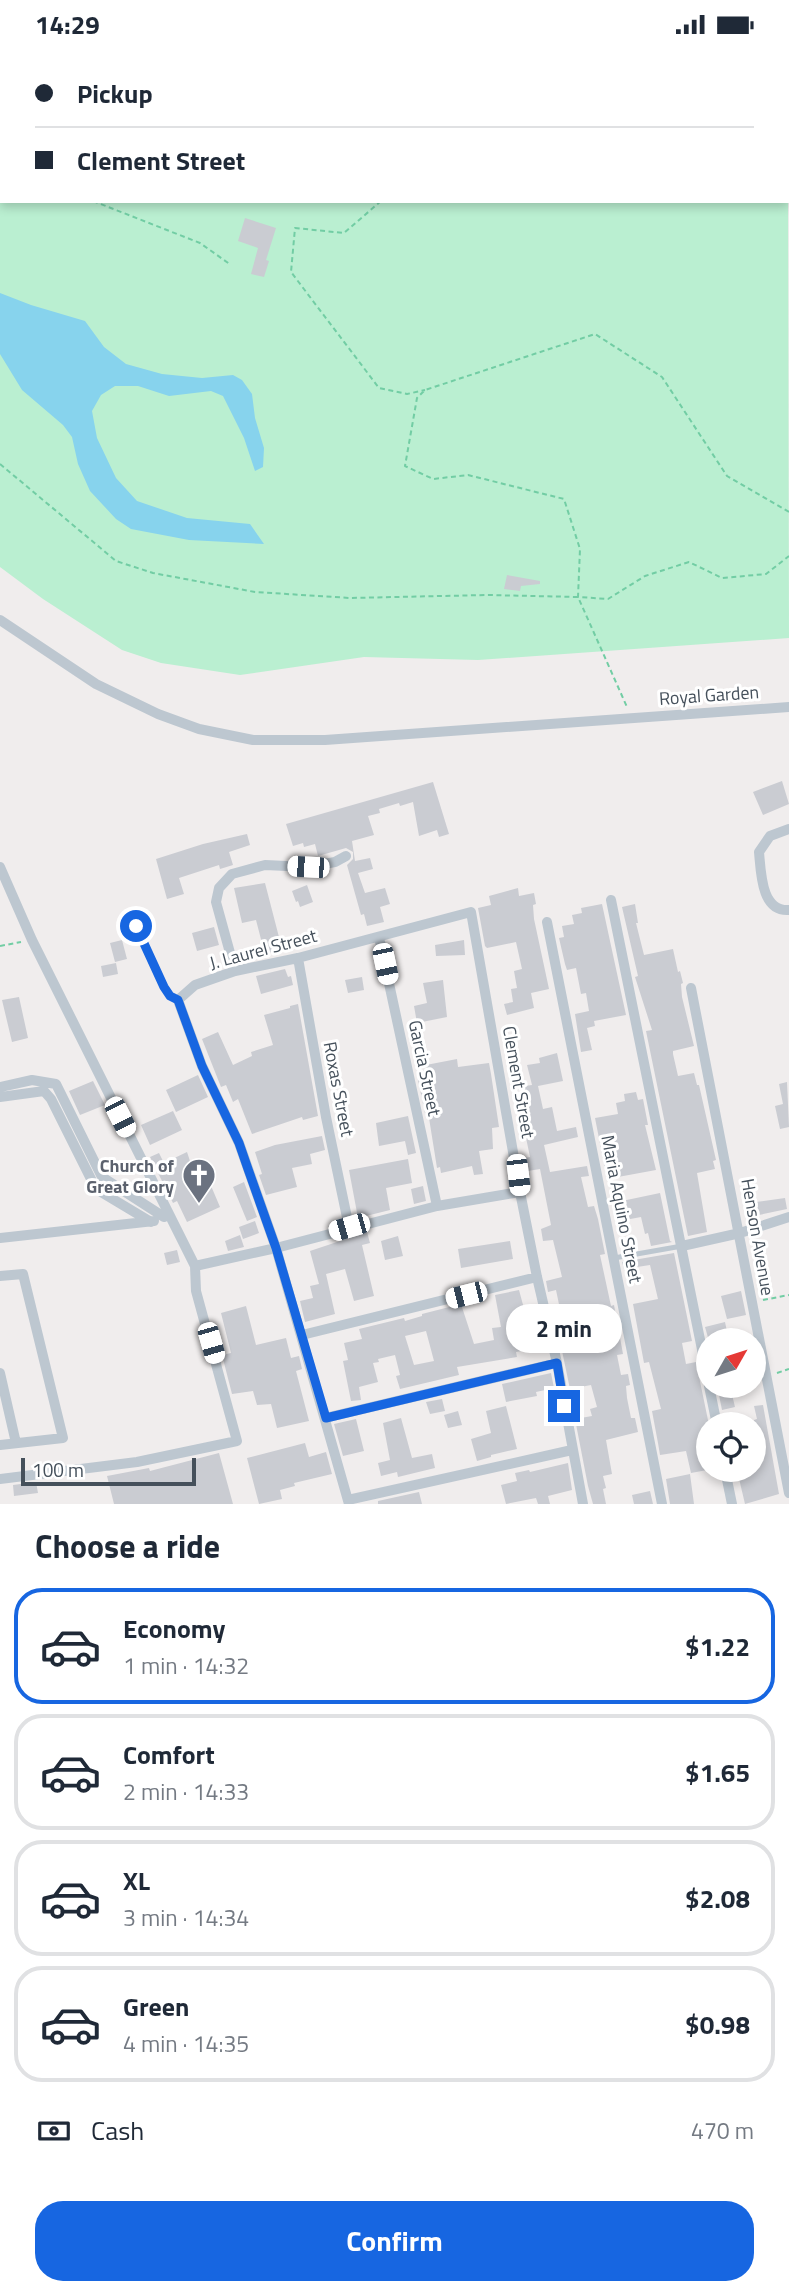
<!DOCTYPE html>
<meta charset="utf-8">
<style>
body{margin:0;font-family:"Titillium Web",sans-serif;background:#f2f2f3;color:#1f2937;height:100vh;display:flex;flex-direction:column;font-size:26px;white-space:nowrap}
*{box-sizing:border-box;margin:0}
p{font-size:23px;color:#747a83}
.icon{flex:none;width:38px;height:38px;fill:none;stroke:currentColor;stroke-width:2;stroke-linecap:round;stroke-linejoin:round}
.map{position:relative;height:1455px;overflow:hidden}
.drawer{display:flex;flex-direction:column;background:#fff;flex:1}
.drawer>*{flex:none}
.top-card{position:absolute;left:0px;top:0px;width:789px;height:154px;box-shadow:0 4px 10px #0003;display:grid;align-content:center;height:154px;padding:0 35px;background:#fff}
.needle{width:46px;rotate:51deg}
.fabs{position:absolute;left:696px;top:1279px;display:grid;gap:14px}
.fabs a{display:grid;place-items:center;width:70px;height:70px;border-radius:50%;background:#fff;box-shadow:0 4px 10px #0003;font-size:35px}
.scale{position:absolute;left:21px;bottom:18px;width:175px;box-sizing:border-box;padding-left:7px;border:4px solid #45505b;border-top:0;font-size:19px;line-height:24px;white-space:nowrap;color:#45505b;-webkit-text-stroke:5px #fff;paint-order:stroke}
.end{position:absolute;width:32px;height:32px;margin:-16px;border:9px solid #1766e1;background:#fff;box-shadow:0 0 0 4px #fff}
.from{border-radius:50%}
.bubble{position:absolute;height:49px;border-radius:24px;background:#fff;box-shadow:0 4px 10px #0003;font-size:23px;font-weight:700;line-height:49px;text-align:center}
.car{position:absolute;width:21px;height:42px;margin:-21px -10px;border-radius:9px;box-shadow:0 0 5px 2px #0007;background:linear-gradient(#fff 24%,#345 0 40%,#fff 0 76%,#345 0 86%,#fff 0)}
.top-card b{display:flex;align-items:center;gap:24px;height:66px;font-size:26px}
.top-card b+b{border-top:2px solid #e0e1e3}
.top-card i{width:18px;height:18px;background:#1f2937}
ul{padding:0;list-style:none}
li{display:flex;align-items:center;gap:21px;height:116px;margin:0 14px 10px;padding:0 21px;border:4px solid #e0e1e3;border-radius:28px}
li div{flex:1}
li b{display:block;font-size:26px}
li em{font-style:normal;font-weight:700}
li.on{border-color:#1766e1}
li>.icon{width:63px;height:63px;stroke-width:1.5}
h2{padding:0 35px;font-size:32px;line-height:84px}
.pay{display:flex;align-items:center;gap:18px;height:77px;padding:0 35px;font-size:26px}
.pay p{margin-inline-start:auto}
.action{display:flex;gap:14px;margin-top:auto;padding:14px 35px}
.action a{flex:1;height:80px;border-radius:28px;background:#1766e1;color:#fff;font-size:28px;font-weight:700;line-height:80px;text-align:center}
.status{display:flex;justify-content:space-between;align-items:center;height:49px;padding:0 35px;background:#fff;direction:ltr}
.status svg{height:19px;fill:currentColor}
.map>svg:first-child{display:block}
</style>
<div class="status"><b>14:29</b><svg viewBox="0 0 49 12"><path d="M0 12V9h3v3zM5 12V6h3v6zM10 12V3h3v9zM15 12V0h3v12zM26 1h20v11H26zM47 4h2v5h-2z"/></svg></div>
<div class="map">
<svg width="789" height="1455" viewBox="0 0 789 1455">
<rect width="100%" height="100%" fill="#f0eded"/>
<path fill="#baefd1" d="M0 0H719L720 2H2V152H788V148L789 589 478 611 364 608 240 626 161 614 122 601 43 550 0 518Z"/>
<path fill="#87d3ed" d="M0 244 31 256 85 272 104 298 126 315 162 325 202 329 233 326 242 331 252 345 255 369 264 399 263 418 255 422 244 389 223 347 211 342 169 347 138 337H115L101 346 92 362 97 389 116 429 137 452 187 469 250 475 264 495 189 491 131 480 116 470 90 442 78 415 72 388 63 376 22 341 0 305Z"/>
<path fill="#caccd2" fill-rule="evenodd" d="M245 169 276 179 266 211 269 212 264 228 251 225 258 199 238 192Z
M507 526 540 532V535L521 537 520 542 504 540Z
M782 732 789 755 763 766 753 743Z
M433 733 449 785 439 788 437 781 419 787 413 753 400 757 399 754 379 760 380 764 368 767 374 786 352 792 355 812 370 809 373 820 358 824 365 844 385 839 390 855 380 858 384 873 367 877 364 865 361 866 347 816 353 810V803L346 799 318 807 315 795 304 798 303 794 293 797 286 775Z
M247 785 250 796 229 803 233 816 220 820 219 816 179 829 184 845 167 850 156 810 203 795Z
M265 834 280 892 295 887 299 896 261 906 259 900 263 898 256 871 242 874 234 839Z
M307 836 313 853 300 858 298 852 296 853 292 842Z
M518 839 519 847 534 844 536 855 533 856 534 870 549 940 531 944 534 959 507 966 504 955 513 953 511 940 517 939 514 922 522 920 516 893 487 899 485 897 478 859 491 856 489 847Z
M602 855 626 966 594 972 595 977 587 979 592 1001 581 1003 575 965 589 962 586 944 581 945 576 919 567 921 565 915 559 889 564 888 562 877 574 875 572 866 582 864 581 859Z
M635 855 638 874H636L644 906 673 900 678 923 680 922 683 934 681 935 682 948 694 997 673 1002V1005L678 1027 694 1024 697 1036H699L716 1111 713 1112 715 1120 697 1124 707 1183 688 1187 646 982 652 981 635 928 638 927 622 858Z
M214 878 219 896 197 902 192 884Z
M122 891 127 910 115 913 110 894Z
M464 891 465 906 436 907 435 896Z
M116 914 118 925 103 928 101 917Z
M285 920 288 928 291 927 293 936 261 945 256 927Z
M362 928 364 941 348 944 345 931Z
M443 931 447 968 417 974 414 957 427 954 423 934Z
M19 948 28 989 12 993 2 951Z
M298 955 318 1067 303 1071 302 1068 252 1085 238 1050 233 1053 226 1036 221 1038 202 990 218 983 233 1016 252 1007 251 1003 273 996 264 966 290 959V957Z
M557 1004 563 1032 538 1037 543 1060 552 1058 557 1082 576 1078 578 1088 544 1096 550 1123 587 1117 589 1127 581 1128 588 1158 594 1157 598 1170 605 1205 600 1206 611 1257 614 1256 623 1305 617 1306 621 1326 628 1325 630 1336 626 1337 627 1349 631 1369H635L638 1383 606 1391 612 1425 603 1427 606 1439 603 1440 606 1455H593L588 1437 575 1370 592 1367 590 1360 597 1358 591 1336 570 1340 557 1278H559L556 1261 560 1260 556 1241 548 1243 546 1232 562 1228 553 1191 543 1192 541 1180 551 1176 540 1120 528 1122 525 1109 530 1108 525 1084 529 1083 524 1059 529 1058 524 1037 532 1036 527 1016 540 1014 539 1009Z
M457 1010 458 1018 489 1014 491 1025 499 1078 492 1079 493 1100 479 1102 483 1125 474 1126 472 1117 441 1124 440 1118 437 1119 429 1069H426L418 1031H422L420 1022 427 1020 426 1016Z
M198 1026 208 1048 176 1063 166 1041Z
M93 1032 105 1056 80 1066 69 1042Z
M787 1033 789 1078 780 1080 775 1057 783 1055 779 1035Z
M636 1043 638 1051 643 1050 648 1076H645L656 1121 607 1130 595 1069 618 1065 616 1054 625 1052 624 1045Z
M173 1062 182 1081 150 1096 141 1076Z
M408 1067 416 1104 408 1106 405 1092 379 1097 376 1074Z
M322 1087 325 1101 310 1105 312 1115 292 1119 297 1138 266 1146 259 1126 262 1125 255 1103 275 1096Z
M187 1103 193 1121 203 1118 220 1158 187 1173 177 1152 173 1154 150 1108 159 1104 164 1114Z
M408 1110 412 1134 386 1139 390 1161 358 1169 349 1121Z
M244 1133 257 1168 247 1172 233 1138Z
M423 1137 426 1152 414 1155 411 1140Z
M660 1144 670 1192 672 1193 651 1197 648 1184 645 1185 641 1168 625 1171 622 1152Z
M785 1149 787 1160 759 1166 756 1153Z
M255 1172 259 1184 243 1190 239 1178Z
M367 1183 370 1194 362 1196 374 1247 354 1252 345 1220 326 1225 335 1265 305 1273 300 1252 313 1249 310 1237 319 1235 310 1202Z
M240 1186 244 1198 228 1202 225 1192Z
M398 1187 403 1207 385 1211 381 1192Z
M510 1192 513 1210 461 1219 458 1200Z
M177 1201 180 1213 167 1216 164 1204Z
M674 1204 692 1292 682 1294 686 1315 696 1313 709 1376H705L708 1392 702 1393 707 1421 691 1424 686 1402 660 1406 658 1394 652 1362 661 1360 649 1313 644 1314 633 1255 658 1250 650 1216 624 1220 622 1213Z
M519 1241 529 1278 534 1277 538 1299 516 1303 517 1308 457 1318 459 1326 400 1340 396 1327 400 1326 395 1306 378 1310 379 1313 373 1314 378 1333 359 1338 361 1351 351 1352 343 1312 348 1311 344 1294 362 1290 359 1280 404 1269 405 1272 422 1267V1265L461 1255 474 1295 494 1291 492 1279 501 1278 495 1246ZM426 1282 434 1312 414 1316 405 1287Z
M741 1242 746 1266 727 1270 721 1247Z
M246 1257 256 1296 286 1289 291 1309 299 1307 302 1320 296 1322 309 1372 277 1379 271 1355 257 1356 253 1342 232 1345 222 1306 231 1304 221 1264Z
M725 1273 729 1292H709L705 1278Z
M551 1324 554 1339 536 1343 537 1347 506 1353 502 1335Z
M720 1337H730L735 1358 722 1361 719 1346H722Z
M442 1350 445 1362 430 1365 426 1353Z
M763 1356 779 1445 745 1455 737 1421H754V1371L757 1370 754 1357Z
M506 1357 517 1400 491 1406V1408L477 1412 471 1390 491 1384 486 1362Z
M458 1362 462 1376 448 1379 444 1366Z
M401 1369 412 1409 432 1405 435 1419 398 1428 397 1423 381 1427 378 1414 390 1411 383 1374Z
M356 1370 364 1402 343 1407 334 1375Z
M305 1394 309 1408 326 1403 332 1425 294 1434 295 1437 280 1441 282 1450 259 1455 247 1409Z
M219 1404 233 1455H114L107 1427 149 1419 150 1422Z
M568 1414 572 1441 548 1447 550 1455H538L536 1449 506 1455 501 1436 517 1432 515 1424 529 1421 530 1423Z
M690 1425 694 1455H670L666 1430Z
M36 1433 38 1444 14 1447 13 1436Z
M650 1442 653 1455H634L632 1446Z
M419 1443 422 1455H378V1452Z"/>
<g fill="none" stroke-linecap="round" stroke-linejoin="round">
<path stroke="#72cda4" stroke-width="2" stroke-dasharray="5 3.5" stroke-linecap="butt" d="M215 0 222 2
M417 0 418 2
M260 2 285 0
M0 70 2 69
M0 152 2 151
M93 152 200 194 231 216
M381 152 344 184 295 179 291 223 379 339 407 345 425 341
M0 415 116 512 153 524 255 543 350 549 488 546 578 548 627 658
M789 463 727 427 662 328 595 285 425 341 417 349 405 417 433 430 468 426 564 450 580 500 578 548 608 550 645 527 689 513 722 529 766 525 789 507
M0 897 21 893
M763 1251 789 1246
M777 1324 789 1320"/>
<path stroke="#bdc7d0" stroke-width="5" d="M137 877 164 938 170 947 178 951
M614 1209 682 1197"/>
<path stroke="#bdc7d0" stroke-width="10" d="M0 571 96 635 158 665 199 680 253 691H325L789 658
M789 780 770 787 759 803C761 823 761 863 789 861
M0 818 32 891 195 1217 196 1242 237 1392 137 1413 0 1430
M611 851 709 1335
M547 873 662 1455
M379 888 437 1157
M298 909 326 1068 349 1178
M235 922 216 853 219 839 232 825 265 816 308 818 335 813 346 807
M691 939 789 1444
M0 1038 32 1031 56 1035 102 1128 164 1168
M0 1048 44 1042 51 1050 96 1140 151 1173
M0 1189 154 1172
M682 1197 740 1184 789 1168
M195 1217 276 1199 437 1157 520 1143
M0 1227 23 1225 63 1389 0 1396
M302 1286 537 1228
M0 1324 16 1394
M709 1337 717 1376
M325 1369 557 1314
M725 1421 732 1455
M348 1451 572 1401
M349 1455 276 1199 239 1094 202 1017 178 951 195 936 235 922 298 909 471 863 520 1143 537 1228 557 1314 583 1455"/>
</g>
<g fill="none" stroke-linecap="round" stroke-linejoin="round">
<path stroke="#1766e1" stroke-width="9" d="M136 877 164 938 170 947 178 951 202 1017 239 1094 248 1120 276 1199 326 1369 557 1314 564 1357"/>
</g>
<defs>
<symbol id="church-pin" viewBox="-11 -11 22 30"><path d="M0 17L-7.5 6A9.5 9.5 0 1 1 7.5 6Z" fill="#6b7280" stroke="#fff"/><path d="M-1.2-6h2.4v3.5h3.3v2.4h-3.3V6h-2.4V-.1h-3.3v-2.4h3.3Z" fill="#fff"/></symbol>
</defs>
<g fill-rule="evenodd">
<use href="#church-pin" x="180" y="1107" width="38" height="52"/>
</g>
<g text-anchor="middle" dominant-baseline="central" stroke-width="6" stroke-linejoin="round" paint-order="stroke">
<g font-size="18" fill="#45505b" stroke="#fff">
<text transform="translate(709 646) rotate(-4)">Royal Garden</text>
<text transform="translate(263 900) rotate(-15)">J. Laurel Street</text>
<text transform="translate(425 1019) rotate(78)">Garcia Street</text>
<text transform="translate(519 1033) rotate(80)">Clement Street</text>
<text transform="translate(339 1040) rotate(79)">Roxas Street</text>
<text transform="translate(622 1160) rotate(79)">Maria Aquino Street</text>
<text transform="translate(758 1188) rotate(80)">Henson Avenue</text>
</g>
<g font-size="18" font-weight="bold" fill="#5b616d" stroke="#fff" text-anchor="end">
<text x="174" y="1116">Church of<tspan x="174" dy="21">Great Glory</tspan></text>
</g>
</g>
</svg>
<div class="fabs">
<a><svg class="needle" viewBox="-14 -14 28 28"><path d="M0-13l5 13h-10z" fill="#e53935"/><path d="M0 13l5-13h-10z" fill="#747a83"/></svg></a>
<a><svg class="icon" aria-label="locate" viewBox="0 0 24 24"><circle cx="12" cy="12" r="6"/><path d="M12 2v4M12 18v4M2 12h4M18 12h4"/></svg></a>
</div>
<div class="scale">100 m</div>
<i class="end from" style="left:136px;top:877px"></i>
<i class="end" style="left:564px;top:1357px"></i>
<div class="bubble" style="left:506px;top:1255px;width:116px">2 min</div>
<i class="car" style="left:308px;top:818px;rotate:273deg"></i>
<i class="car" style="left:385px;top:915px;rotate:168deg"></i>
<i class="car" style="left:120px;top:1068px;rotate:153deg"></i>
<i class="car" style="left:518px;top:1126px;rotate:173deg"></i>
<i class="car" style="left:349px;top:1178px;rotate:254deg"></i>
<i class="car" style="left:466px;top:1246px;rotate:256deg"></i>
<i class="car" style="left:211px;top:1294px;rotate:164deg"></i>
<div class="top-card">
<b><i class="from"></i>Pickup</b>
<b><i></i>Clement Street</b>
</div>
</div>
<section class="drawer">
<h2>Choose a ride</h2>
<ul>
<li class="on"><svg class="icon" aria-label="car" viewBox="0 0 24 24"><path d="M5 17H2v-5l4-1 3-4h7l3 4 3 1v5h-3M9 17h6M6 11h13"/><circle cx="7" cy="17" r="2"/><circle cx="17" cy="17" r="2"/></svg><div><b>Economy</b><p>1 min · 14:32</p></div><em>$1.22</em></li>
<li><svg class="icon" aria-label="car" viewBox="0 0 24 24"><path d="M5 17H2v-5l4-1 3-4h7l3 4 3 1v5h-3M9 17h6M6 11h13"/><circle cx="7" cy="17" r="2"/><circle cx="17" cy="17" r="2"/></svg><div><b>Comfort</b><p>2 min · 14:33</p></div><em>$1.65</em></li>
<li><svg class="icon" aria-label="car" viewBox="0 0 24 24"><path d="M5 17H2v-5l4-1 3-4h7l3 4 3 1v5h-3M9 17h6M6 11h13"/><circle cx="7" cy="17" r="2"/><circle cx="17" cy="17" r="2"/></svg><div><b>XL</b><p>3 min · 14:34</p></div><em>$2.08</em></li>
<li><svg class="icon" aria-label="car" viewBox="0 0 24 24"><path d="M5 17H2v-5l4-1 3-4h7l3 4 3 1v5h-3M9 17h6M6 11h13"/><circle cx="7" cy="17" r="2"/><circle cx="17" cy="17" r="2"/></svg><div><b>Green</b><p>4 min · 14:35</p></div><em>$0.98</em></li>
</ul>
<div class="pay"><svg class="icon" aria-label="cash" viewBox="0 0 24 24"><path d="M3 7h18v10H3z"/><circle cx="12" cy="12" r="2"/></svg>Cash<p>470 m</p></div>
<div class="action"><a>Confirm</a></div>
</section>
